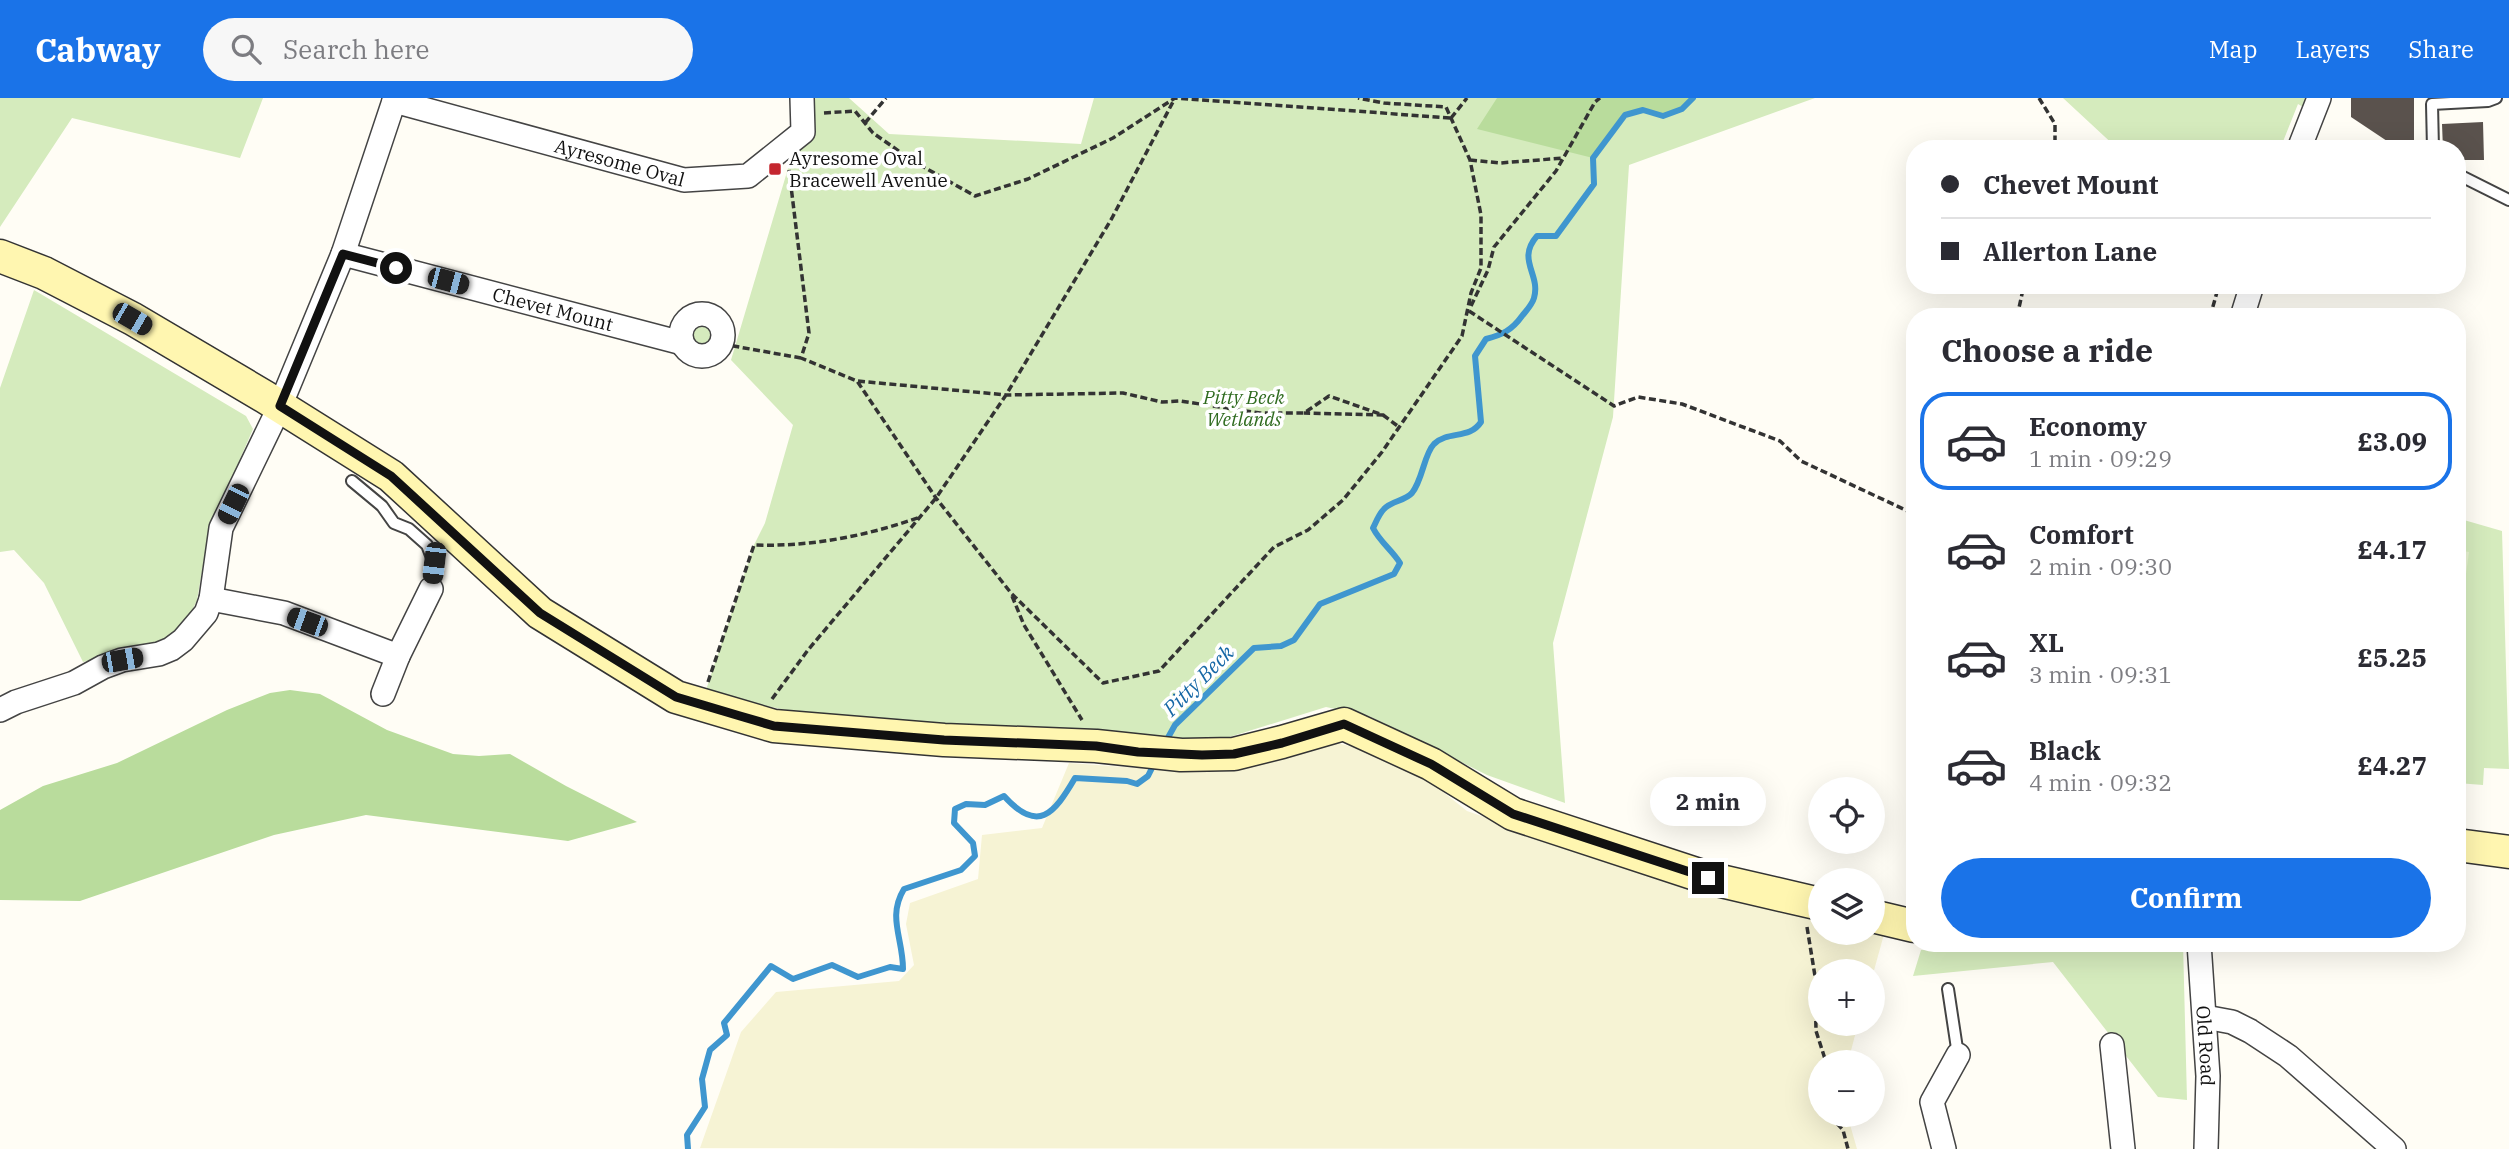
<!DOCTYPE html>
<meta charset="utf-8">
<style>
body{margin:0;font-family:"IBM Plex Serif",serif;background:#f7f7f7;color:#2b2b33;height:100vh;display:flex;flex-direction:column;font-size:26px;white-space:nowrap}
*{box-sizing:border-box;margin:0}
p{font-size:23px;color:#7c7c81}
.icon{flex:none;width:38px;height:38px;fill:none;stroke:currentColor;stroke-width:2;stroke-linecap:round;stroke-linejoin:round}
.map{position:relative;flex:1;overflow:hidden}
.details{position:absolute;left:1906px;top:210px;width:560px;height:644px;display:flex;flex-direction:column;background:#fff;border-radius:28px;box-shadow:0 7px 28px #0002}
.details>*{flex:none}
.hud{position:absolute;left:1906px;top:42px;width:560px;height:154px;border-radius:28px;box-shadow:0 7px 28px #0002;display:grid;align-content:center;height:154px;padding:0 35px;background:#fff}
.controls{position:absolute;left:1808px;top:679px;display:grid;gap:14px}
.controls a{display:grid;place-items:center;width:77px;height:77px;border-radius:50%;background:#fff;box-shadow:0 7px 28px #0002;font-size:35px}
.end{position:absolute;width:32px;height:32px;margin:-16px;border:9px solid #111;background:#fff;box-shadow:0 0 0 4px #fff}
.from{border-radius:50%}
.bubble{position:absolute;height:49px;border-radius:24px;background:#fff;box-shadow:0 7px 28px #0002;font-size:23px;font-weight:700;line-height:49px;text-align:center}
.car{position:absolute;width:21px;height:42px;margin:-21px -10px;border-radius:9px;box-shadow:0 0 5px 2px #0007;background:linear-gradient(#222 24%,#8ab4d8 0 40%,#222 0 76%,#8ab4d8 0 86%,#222 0)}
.hud b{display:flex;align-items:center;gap:24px;height:66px;font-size:26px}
.hud b+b{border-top:2px solid #e1e1e2}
.hud i{width:18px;height:18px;background:#2b2b33}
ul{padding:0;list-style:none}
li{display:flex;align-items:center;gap:21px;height:98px;margin:0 14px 10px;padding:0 21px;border:4px solid transparent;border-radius:28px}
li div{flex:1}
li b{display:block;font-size:26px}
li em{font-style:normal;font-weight:700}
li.current{border-color:#1a73e8}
li>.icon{width:63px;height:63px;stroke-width:1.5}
h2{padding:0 35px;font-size:32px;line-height:84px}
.action{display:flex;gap:14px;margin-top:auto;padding:14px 35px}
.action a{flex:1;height:80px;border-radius:42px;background:#1a73e8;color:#fff;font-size:28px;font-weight:700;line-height:80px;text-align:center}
header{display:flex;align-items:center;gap:42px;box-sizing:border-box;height:98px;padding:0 35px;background:#1a73e8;color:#fff}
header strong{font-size:33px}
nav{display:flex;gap:38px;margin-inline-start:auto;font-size:24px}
.search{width:490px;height:63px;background:#f7f7f7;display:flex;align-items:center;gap:18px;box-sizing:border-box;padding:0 24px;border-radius:38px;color:#7c7c81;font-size:26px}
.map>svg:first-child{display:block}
</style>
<header>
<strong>Cabway</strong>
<div class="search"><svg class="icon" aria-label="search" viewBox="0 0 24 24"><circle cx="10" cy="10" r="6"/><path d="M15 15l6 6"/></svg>Search here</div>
<nav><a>Map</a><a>Layers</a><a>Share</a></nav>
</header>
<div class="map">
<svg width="2509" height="1051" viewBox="0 0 2509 1051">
<rect width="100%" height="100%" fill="#fffdf5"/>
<path fill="#f6f3d4" d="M1329 643 1402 661 1467 713 1660 780 1820 815V835H1872L1873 826 1886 829 1873 876 1872 873H1820V926H1858L1848 964H1820V1017H1855L1849 1023 1857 1051 700 1050 741 934 776 894 899 883 914 867 906 826 910 805 978 781 982 737 1042 730 1069 665 1167 672 1243 670Z"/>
<path fill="#d5ebbd" d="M0 0H263L240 60 72 20 0 129Z
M809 0H849L889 36 1081 46 1094 0H1815L1629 67 1613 319 1553 545 1565 705 1487 677 1369 618 1326 609 1207 646 863 628 705 595 754 447 765 425 793 327 731 262Z
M2063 0H2307L2303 9 2298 6 2280 51H2118Z
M34 192 246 318 253 331 209 433 197 502 184 530 156 547 83 564 44 485 14 452 0 454V290Z
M691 237a11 11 0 1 1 22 0a11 11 0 1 1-22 0Z
M2457 420 2502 433 2509 671 2484 670 2483 687 2457 685Z
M1985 845H2183L2187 1002 2158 999 2053 864 1913 878 1921 852Z"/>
<path fill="#b9dc9c" d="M1497 0H1693L1682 11 1663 18 1643 12 1625 17 1593 60 1477 31Z
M290 592 320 596 387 632 453 656 479 658 510 656 566 688 637 724 568 743 366 717 274 737 80 803 0 802V712L43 688 117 665 227 612 270 595Z"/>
<path fill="#e6f2cf" d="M2457 452 2469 454 2457 541Z"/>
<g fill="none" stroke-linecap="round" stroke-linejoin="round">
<path stroke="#3f96cf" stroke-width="6" d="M1165 645 1175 627 1254 550 1281 548 1294 542 1320 506 1394 476 1400 465C1392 452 1380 444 1373 430 1376 424 1379 416 1384 411 1391 403 1405 403 1412 395 1423 381 1424 356 1434 346 1449 332 1469 342 1481 324L1475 258 1486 241C1502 237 1512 232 1522 218 1526 213 1532 207 1534 200 1541 176 1516 162 1537 138H1556L1594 86 1593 60 1625 17 1643 12 1663 18 1682 11 1693 0
M688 1051 687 1037 705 1009 702 981 710 952 727 937 724 925 771 868 793 881 832 867 858 879 890 869 903 871C903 840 887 819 904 791L961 772 975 758 973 745 954 725 955 711 966 706 985 707 1004 698C1038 736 1054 716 1075 680L1127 683 1137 686 1148 678 1155 664"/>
</g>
<path fill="#5a524d" d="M2351 0H2414V48L2396 49 2351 19Z
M2483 24 2484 62H2457V51H2443L2442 26Z"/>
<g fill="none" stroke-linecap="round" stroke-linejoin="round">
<defs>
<path id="lane" d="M2433 51 2432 6 2488 3 2496 0
M2457 76 2509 102
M352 383 382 408 394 425 409 431 427 447 434 465 431 491
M1948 891 1958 957"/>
<g id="street">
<path id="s1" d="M394 3 684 82 748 78 803 34 802 0"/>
<path d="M2299 51 2319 0"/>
<path id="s2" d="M343 156 682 245"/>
<circle cx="702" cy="237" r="21"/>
<path d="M2242 219 2252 187"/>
<path d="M211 501 284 515 398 558 431 491"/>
<path d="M383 596 398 558"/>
<path d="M0 612 16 604 74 585 103 569 122 562 159 556 171 551 183 542 206 515 211 501 221 430 280 308 343 156 395 0"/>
<path id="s3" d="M2199 845 2208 978 2206 1051"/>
<path d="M2205 919 2232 924 2250 933 2288 958 2394 1051"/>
<path d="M2112 947 2123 1051"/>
<path d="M1944 1051 1932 1004 1958 957"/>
</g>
<path id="secondary" d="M0 158 44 175 133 221 265 299 391 378 540 515 676 599 774 628 944 642 1096 648 1181 657 1234 656 1282 644 1344 626 1431 666 1513 716 1708 780 1820 806
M2457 747 2509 754
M1872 818 1914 828"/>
</defs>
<use href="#lane" stroke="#444" stroke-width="14"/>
<use href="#street" stroke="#444" stroke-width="26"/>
<use href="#secondary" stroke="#333" stroke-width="35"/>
<path stroke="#333" stroke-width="3.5" stroke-dasharray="7 3.5" stroke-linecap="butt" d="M2039 0 2055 26V51
M824 15 855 13 873 35 913 63 975 98 1028 81 1113 40 1175 0 1451 20
M1451 20 1467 0
M865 25 886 0
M1470 62 1500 65 1564 60
M789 72 809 235 801 260 857 283 936 400 1011 495 1103 585 1159 573 1274 449 1308 432 1343 402 1382 354 1462 238 1471 195 1481 170V117L1470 62 1446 9 1384 5 1358 0
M1471 208 1488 172 1494 149 1556 73 1595 4 1600 0
M1469 213 1614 308 1638 299 1682 306 1780 343 1801 363 1914 416
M2017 219 2024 187
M2210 219 2219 187
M722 246 801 260
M858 283 1006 297 1123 295 1162 304 1180 303 1260 315H1304L1329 298 1383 317 1304 315
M1383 317 1399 329
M1012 498 1024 527 1082 622
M708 584 754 447C810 449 867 438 920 419
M772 601 808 552 936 400 1006 297 1112 120 1175 0
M1807 829 1815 878 1816 933 1826 964
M1835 1017 1833 1021 1843 1032 1848 1051"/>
<use href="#lane" stroke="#fff" stroke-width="10"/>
<use href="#street" stroke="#fff" stroke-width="23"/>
<use href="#secondary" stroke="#fff6b0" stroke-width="32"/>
</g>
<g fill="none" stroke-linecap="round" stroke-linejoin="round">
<path stroke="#111" stroke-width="9" d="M396 170 343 156 280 308 391 378 540 515 676 599 740 618 774 628 798 630 944 642 1096 648 1138 654 1202 657 1234 656 1282 645 1344 626 1431 666 1513 716 1708 780"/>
</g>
<rect fill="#c4262e" stroke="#fff" stroke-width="2.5" x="768" y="64" width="14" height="14" rx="3.5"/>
<g text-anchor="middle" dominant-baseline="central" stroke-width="7" stroke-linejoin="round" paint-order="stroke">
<g font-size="19" fill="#111" stroke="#fff" text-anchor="start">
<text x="789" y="60">Ayresome Oval<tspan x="789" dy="22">Bracewell Avenue</tspan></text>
</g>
<g font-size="19" fill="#111" stroke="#fff">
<text stroke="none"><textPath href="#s1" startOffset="234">Ayresome Oval</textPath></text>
<text stroke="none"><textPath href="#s2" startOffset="217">Chevet Mount</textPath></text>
<text stroke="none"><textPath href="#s3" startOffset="103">Old Road</textPath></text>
</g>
<g font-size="19" font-style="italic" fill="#2f6b1f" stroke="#fff">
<text x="1244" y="299">Pitty Beck<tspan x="1244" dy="22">Wetlands</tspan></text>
</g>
<g font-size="21" font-style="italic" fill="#1768a6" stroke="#fff">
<text transform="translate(1198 582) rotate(-45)">Pitty Beck</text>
</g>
</g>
</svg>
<div class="controls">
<a><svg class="icon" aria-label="locate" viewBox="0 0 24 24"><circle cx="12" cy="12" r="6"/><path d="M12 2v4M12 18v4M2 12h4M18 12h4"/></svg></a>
<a><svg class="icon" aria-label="layers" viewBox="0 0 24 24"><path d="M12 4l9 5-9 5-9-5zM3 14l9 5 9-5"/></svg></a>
<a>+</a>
<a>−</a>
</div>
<i class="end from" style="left:396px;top:170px"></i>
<i class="end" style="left:1708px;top:780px"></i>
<div class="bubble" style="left:1650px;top:679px;width:116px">2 min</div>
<i class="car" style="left:448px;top:183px;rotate:105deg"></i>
<i class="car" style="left:132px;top:221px;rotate:120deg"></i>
<i class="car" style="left:233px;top:406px;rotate:206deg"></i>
<i class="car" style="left:434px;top:465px;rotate:187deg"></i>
<i class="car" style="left:307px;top:524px;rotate:290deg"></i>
<i class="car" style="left:122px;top:562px;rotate:80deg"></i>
<div class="hud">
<b><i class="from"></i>Chevet Mount</b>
<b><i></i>Allerton Lane</b>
</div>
<section class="details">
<h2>Choose a ride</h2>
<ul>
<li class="current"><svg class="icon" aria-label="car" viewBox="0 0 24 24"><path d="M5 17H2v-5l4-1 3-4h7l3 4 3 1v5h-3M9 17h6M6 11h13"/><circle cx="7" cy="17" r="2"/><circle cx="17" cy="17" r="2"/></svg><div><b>Economy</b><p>1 min · 09:29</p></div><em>£3.09</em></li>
<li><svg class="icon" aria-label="car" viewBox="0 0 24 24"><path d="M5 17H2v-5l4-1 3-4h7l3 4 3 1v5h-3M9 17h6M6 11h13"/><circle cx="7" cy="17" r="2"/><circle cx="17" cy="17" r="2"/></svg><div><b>Comfort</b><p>2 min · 09:30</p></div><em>£4.17</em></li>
<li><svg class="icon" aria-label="car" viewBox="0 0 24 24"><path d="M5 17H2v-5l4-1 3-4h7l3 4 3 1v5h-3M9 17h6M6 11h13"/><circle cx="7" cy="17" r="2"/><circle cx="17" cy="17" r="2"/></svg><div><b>XL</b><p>3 min · 09:31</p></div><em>£5.25</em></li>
<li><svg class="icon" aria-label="car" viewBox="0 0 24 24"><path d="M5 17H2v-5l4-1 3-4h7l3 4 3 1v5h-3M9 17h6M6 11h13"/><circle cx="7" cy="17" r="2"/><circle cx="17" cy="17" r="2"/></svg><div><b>Black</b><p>4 min · 09:32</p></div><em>£4.27</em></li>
</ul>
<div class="action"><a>Confirm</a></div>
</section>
</div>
